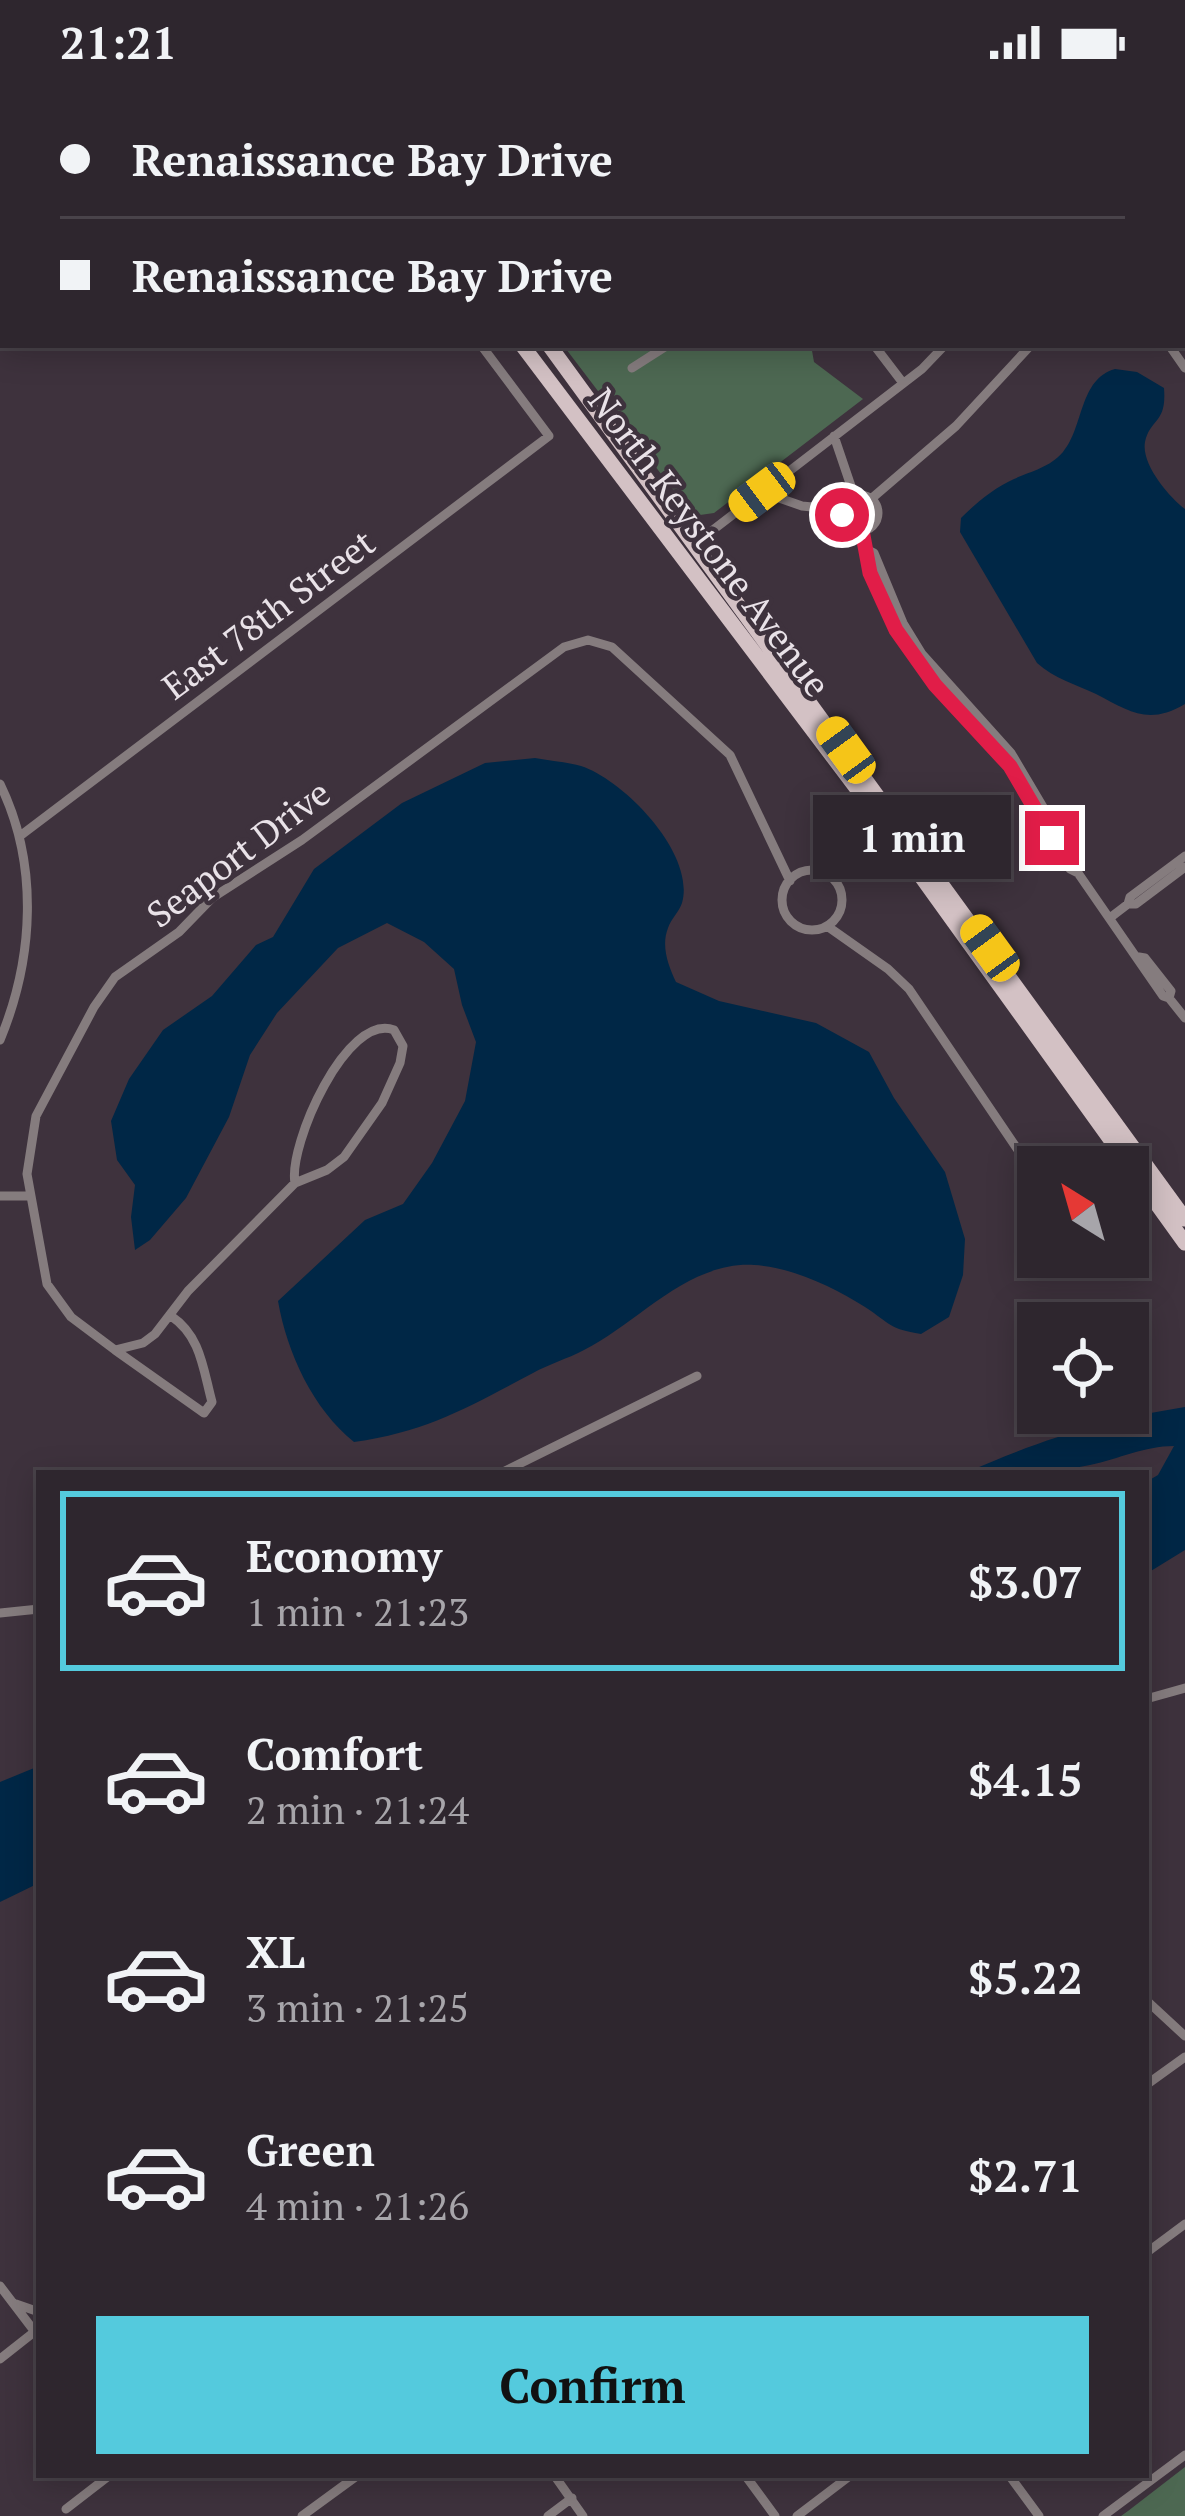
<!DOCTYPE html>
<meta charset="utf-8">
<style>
body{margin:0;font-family:"PT Serif",serif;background:#3a323a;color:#f1f3f6;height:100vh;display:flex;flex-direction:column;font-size:45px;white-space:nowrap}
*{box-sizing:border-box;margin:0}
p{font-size:39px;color:#a7a5aa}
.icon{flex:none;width:66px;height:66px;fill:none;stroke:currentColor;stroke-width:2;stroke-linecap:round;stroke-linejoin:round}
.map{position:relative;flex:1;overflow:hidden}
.panel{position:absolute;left:36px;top:1386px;width:1113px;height:1008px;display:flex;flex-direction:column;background:#2e262e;border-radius:0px;box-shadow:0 6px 30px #0003,0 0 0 3px #49434a}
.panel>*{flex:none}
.guide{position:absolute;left:0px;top:0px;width:1185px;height:264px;box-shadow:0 6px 30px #0003,0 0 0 3px #49434a;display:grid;align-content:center;height:264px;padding:0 60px;background:#2e262e}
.needle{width:78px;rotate:323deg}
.tools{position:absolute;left:1017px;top:1062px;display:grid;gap:24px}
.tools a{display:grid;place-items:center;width:132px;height:132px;border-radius:0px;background:#2e262e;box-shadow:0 6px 30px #0003,0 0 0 3px #49434a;font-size:60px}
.end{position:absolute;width:54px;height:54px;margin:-27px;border:15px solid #e11d48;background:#fff;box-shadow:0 0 0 6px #fff}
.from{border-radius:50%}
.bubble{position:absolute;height:84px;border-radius:0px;background:#2e262e;box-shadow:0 6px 30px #0003,0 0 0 3px #49434a;font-size:39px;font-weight:700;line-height:84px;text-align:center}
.car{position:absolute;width:36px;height:72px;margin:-36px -18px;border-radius:15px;box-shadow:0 0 9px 3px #0007;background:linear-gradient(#f5c518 24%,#345 0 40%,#f5c518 0 76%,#345 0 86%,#f5c518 0)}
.guide b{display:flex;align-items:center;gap:42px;height:114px;font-size:45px}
.guide b+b{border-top:3px solid #49434a}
.guide i{width:30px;height:30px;background:#f1f3f6}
ul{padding:21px 0 0;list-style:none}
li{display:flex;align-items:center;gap:36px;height:180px;margin:0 24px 18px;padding:0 36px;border:6px solid transparent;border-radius:0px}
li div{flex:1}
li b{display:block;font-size:45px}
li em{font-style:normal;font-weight:700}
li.selected{border-color:#54cadd}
li>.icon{width:108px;height:108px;stroke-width:1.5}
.primary-button{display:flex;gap:24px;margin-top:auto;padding:24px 60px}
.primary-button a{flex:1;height:138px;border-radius:0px;background:#54cadd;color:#111;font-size:48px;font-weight:700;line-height:138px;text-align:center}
.status{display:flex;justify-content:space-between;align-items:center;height:84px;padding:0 60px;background:#2e262e;direction:ltr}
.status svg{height:33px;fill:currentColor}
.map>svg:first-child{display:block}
</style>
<div class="status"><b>21:21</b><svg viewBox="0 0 49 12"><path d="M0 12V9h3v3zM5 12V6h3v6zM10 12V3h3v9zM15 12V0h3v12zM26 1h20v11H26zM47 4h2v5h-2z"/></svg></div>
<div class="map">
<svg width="1185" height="2432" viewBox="0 0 1185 2432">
<rect width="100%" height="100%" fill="#3e323d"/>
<path fill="#4d6852" d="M376 0H1068L1069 3H378Z
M563 261H811L814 278 863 315 714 429 693 432Z
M1185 2383V2432H1121L1128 2427Z"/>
<path fill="#002746" d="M1115 285 1137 288 1164 304C1167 340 1150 334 1145 358 1141 380 1169 413 1185 425V620C1148 642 1129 627 1096 610 1075 600 1055 595 1037 579L960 448 961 434C976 419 994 404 1014 395 1031 387 1049 384 1063 368 1084 343 1079 295 1115 285Z
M535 674C550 677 567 678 581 682 624 696 696 770 682 819 679 828 671 835 668 844 661 862 668 881 676 898L719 917 816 939 869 968 894 1014 945 1088 965 1155 963 1191 949 1233 921 1250C889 1245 891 1240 865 1223 833 1203 792 1183 754 1181 688 1177 638 1239 584 1266 567 1275 549 1280 533 1289 468 1323 429 1347 354 1358 313 1325 287 1269 278 1217L365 1136 403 1120 432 1079 465 1017 476 958 462 921 454 885 424 858 387 839 338 864 277 929 250 971 229 1033 186 1114 150 1156 135 1166 131 1133 135 1101 117 1076 111 1037 129 995 163 946 212 912 256 861 273 853 314 785 402 719 485 679Z
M1185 1323V1466L1146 1490V1398L1158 1391 1174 1362C1144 1362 1119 1375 1090 1381 1048 1390 1007 1389 965 1389 1040 1356 1103 1336 1185 1323Z
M39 1682V1799L0 1818V1698Z"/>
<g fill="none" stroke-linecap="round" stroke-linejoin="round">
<path stroke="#857c7e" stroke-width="9" d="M282 0 284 3
M926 0 928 3
M58 3 62 0
M491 3 495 0
M751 3 755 0
M0 35 3 34
M0 134 3 138
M0 158 3 162
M874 261 903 299
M1169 261 1185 284
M632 284 668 261
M834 352 854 411
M762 408 802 422 842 426
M842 429a18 18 0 1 1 36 0a18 18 0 1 1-36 0Z
M871 415 956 342 1031 261
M862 446 869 484 896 546 935 601 1010 683 1070 785 1078 789 1163 912 1169 914 1185 934
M696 459 922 285 945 261
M868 466 874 469 903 539 922 570 1011 669 1078 782V789
M0 700C39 780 34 874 0 956
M20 752 549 352 481 261
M782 816a30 30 0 1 1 60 0a30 30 0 1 1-60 0Z
M1128 820H1136L1185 783
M1111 833 1128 820 1130 813 1185 772
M827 842 888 885 909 905 1020 1069 1038 1118
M1139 873 1145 874 1171 907 1169 914
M295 1099C288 1061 347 928 394 946L403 962 400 979 382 1019 344 1073 327 1086 295 1099 188 1207 155 1250 143 1259 115 1266 71 1233 47 1200 27 1090 36 1032 94 923 115 893 179 848 212 814 302 756 564 563 588 556 612 563 730 671 790 797
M0 1112H29
M1056 1173 1057 1174
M115 1266 204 1329 212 1318C203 1285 201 1252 171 1232
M501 1389 697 1292
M0 1529 39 1525
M1146 1615 1185 1604
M1146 1916 1185 1952
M1146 2001 1185 1973
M1146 2169 1185 2140
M0 2202 35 2248
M16 2220 39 2228
M0 2275 38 2245
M554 2391 583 2432
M745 2391 775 2432
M1009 2391 1039 2432
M66 2425 110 2391
M302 2432 358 2391
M548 2432 572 2414
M797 2432 851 2391
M1103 2432 1185 2371"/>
<path stroke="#857c7e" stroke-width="12" d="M241 3 246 0
M0 182 3 180"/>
<path stroke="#d3c1c4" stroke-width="15" d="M323 0 325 3
M359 0 361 3
M522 261 882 738 1185 1159
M549 261 1185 1135"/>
</g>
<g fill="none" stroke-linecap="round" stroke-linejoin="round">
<path stroke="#e11d48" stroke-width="15" d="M842 431 849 443 862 446 870 489 896 546 935 601 1010 682 1052 754"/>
</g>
<g text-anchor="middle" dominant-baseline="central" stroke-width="9" stroke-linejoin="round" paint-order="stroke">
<g font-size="36" fill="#e9e2e8" stroke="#3e323d">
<text transform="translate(710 458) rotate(53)">North Keystone Avenue</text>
<text transform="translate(268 530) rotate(-37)">East 78th Street</text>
<text transform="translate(238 769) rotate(-37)">Seaport Drive</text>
</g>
</g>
</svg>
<div class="tools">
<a><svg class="needle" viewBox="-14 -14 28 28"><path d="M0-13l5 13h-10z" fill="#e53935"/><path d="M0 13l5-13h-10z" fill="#a7a5aa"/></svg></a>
<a><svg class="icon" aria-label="locate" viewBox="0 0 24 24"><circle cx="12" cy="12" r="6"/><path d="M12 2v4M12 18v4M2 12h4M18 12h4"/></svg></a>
</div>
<i class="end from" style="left:842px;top:431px"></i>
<i class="end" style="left:1052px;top:754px"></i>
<div class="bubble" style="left:813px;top:711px;width:198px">1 min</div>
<i class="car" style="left:762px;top:408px;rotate:233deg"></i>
<i class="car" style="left:846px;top:666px;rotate:324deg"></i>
<i class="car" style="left:990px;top:864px;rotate:324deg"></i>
<div class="guide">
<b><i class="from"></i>Renaissance Bay Drive</b>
<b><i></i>Renaissance Bay Drive</b>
</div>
<section class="panel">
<ul>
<li class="selected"><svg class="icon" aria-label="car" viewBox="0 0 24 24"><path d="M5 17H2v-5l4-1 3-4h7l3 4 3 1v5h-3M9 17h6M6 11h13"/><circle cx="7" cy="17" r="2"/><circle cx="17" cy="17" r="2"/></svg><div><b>Economy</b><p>1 min · 21:23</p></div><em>$3.07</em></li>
<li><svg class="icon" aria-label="car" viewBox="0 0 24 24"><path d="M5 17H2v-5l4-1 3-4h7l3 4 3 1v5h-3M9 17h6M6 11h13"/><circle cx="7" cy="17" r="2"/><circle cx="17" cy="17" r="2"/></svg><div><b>Comfort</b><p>2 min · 21:24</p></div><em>$4.15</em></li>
<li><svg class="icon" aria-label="car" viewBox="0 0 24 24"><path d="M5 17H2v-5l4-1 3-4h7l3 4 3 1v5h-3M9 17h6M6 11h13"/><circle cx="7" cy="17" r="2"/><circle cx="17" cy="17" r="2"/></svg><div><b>XL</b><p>3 min · 21:25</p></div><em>$5.22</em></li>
<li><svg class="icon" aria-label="car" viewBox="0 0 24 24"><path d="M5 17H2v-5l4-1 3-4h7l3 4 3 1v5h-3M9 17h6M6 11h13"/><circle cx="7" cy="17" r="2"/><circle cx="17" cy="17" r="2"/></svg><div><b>Green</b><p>4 min · 21:26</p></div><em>$2.71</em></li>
</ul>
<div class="primary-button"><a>Confirm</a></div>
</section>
</div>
